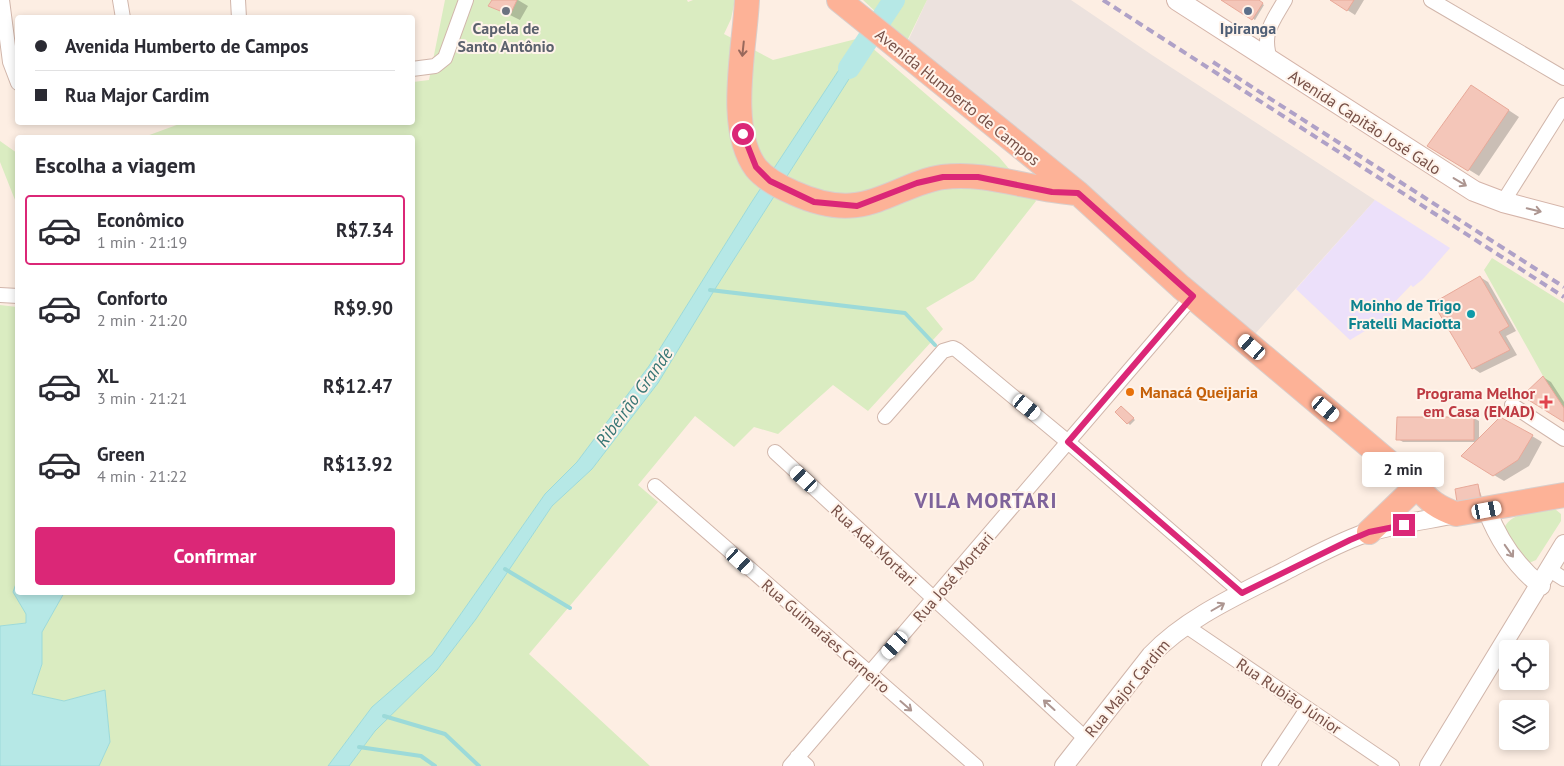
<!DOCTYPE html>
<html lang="pt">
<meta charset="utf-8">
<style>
body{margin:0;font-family:"PT Sans",sans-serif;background:#f7f7f7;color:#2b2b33;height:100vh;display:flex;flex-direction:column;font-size:19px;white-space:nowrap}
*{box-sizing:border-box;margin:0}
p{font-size:16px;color:#7c7c81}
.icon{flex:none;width:28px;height:28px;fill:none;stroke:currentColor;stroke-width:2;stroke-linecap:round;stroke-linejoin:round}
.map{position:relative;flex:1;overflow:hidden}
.drawer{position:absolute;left:15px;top:135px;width:400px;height:460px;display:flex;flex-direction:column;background:#fff;border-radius:5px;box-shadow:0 2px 8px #0003}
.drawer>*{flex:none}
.banner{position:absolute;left:15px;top:15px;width:400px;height:110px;border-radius:5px;box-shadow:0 2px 8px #0003;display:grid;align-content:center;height:110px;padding:0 20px;background:#fff}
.tools{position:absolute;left:1499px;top:640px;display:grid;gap:10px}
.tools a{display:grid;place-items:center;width:50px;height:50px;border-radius:5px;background:#fff;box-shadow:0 2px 8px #0003;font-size:25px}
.end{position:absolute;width:22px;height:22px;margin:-11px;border:6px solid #db2777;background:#fff;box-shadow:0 0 0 2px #fff}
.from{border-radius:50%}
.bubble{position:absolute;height:35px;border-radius:5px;background:#fff;box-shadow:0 2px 8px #0003;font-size:16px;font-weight:700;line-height:35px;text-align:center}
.car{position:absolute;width:15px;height:30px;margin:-15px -8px;border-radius:6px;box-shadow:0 0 4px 1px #0007;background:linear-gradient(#fff 24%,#345 0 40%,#fff 0 76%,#345 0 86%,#fff 0)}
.banner b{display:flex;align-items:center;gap:18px;height:48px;font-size:19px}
.banner b+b{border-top:1px solid #e1e1e2}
.banner i{width:12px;height:12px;background:#2b2b33}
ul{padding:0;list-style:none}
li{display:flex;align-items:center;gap:15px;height:70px;margin:0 10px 8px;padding:0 10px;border:2px solid transparent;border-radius:5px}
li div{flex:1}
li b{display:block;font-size:19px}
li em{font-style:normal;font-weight:700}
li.selected{border-color:#db2777}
li>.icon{width:45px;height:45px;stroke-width:1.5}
h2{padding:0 20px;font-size:22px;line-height:60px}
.action{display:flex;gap:10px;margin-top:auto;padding:10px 20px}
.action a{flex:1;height:58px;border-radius:5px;background:#db2777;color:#fff;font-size:20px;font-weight:700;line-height:58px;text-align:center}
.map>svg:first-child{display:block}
</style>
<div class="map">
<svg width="1564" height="766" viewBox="0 0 1564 766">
<rect width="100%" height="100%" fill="#fdeee3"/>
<path fill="#ece2de" d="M927 0H1071L1152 55 1375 200 1255 334 908 41Z"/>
<path fill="#ece0fa" d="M1375 200 1450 248 1423 279 1413 287 1411 285 1389 308 1393 314 1350 340 1296 289Z"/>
<path fill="#daecc1" d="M445 0H687L688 2 693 0H735L731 19 724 34 773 60 860 38 751 203 649 366 577 462 545 494 432 655 372 707 328 766H99L110 742 105 690 64 701 32 694 42 664V632L64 593 412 592V138L144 137 182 123 412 122 413 82 429 80Z
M863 0H927L907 41Z
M870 46 999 157 1036 201 974 280 926 308 943 329 868 411 833 385 778 434 754 427 734 447 695 416 638 485 658 502 529 654 650 766H349L375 731 437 670 476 619 552 506 592 469 658 383 715 289Z
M0 141 17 153V205L0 162Z
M1492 258 1564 303V408L1543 376 1484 270Z
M0 305 17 307 18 580 13 592 27 614 26 623 0 626Z
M1555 509 1561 514V521L1536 560 1529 563 1503 533C1506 511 1536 513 1555 509Z"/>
<path fill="#b6e8e6" stroke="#9cdad9" d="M860 38 870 46 715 289 658 383 592 469 552 506 476 619 437 670 375 731 349 766H328L372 707 432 655 545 494 577 462 649 366 751 203Z
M17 581 18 592 64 593 42 632V664L32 694 64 701 105 690 110 742 99 766H0V626L26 623V614L13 592Z"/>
<path fill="#0003" d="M493 0H518L528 6 520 20 490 5Z
M1224 0H1257L1264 5 1255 20Z
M1332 0H1364L1355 15Z
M1481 92 1519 117 1479 176 1429 145Z
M1480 277 1488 282 1516 331 1506 336 1517 355 1480 373 1473 368Z
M1543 377 1551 382 1564 402V421Z
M1124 409 1135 420 1130 425 1117 412Z
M1398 418H1474L1479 421V440L1532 436 1542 442 1529 466 1504 481 1494 475 1477 442H1403L1398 439Z
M1478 485 1483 501 1468 504Z"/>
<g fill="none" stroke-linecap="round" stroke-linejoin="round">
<path stroke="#9cdad9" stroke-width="4" d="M884 0 886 12
M710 290 905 313 935 345
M505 569 570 608
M384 716 445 734 479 766
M359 747 421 756 435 766"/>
<path stroke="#b6e8e6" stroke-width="22" d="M849 68 894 0"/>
</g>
<path fill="#f4c6b9" stroke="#e8a999" d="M492 0H517L510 15 488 6Z
M1221 0H1259L1263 3 1252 20Z
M1330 0H1354L1347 11Z
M1471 85 1509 110 1468 171 1427 146Z
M1480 276 1509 326 1499 332 1510 350 1472 369 1433 303Z
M1543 376 1564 408V422L1522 396Z
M1121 406 1134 418 1127 424 1115 412Z
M1397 417H1474V440H1396Z
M1500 417 1533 435 1518 460 1493 476 1461 456Z
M1478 484 1481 500 1457 502 1455 489Z"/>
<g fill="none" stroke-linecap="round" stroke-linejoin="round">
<defs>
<path id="minor" d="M2 0 10 62 18 83
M120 0 123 18
M238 0 239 18
M1431 0 1564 78
M1271 62C1261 34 1271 24 1285 0
M412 69 435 66 445 58 466 0
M1503 202 1564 105
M0 295 18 296
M1512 405 1564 439
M885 417 943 351 953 348 957 350 1068 442 1242 593
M775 452 1085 738
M655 486 976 766
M1550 570 1564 579
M1186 626 1392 766
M797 757 807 766
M790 766 1193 296
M1269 766 1307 709"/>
<path id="tertiary" d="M1487 510C1498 539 1516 566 1541 586
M1064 766 1151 655C1186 618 1238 595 1283 572 1310 558 1337 543 1366 533 1395 524 1427 520 1456 514
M1429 766 1564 544"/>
<path id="secondary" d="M1177 0 1474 191 1503 202 1564 218"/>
<path id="trunk" d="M747 0C745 47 726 128 756 168 766 180 780 187 794 193 814 202 834 208 856 205 884 202 913 181 943 177 988 171 1033 191 1078 193
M839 0 1078 193 1181 287 1417 486C1428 501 1439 508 1456 514L1564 495
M1369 532 1417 486"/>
</defs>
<use href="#minor" stroke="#d1b6ab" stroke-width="16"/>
<use href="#tertiary" stroke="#d1b6ab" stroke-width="20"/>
<use href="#secondary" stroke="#d5b4a9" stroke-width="22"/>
<use href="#trunk" stroke="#d9cecb" stroke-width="26"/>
<use href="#minor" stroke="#fff" stroke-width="14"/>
<use href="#tertiary" stroke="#fff" stroke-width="18"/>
<use href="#secondary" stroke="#fff" stroke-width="20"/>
<use href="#trunk" stroke="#fdb297" stroke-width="24"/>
<path stroke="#afa1c7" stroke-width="4" stroke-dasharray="8 5" stroke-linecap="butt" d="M1103 0 1564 297
M1213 62 1564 287"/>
</g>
<defs><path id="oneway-shaft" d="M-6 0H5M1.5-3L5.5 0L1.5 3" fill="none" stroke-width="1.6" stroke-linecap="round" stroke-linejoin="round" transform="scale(1.25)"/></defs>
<use stroke="#98685b" href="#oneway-shaft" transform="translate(743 49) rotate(96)"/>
<g stroke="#ad9691">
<use href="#oneway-shaft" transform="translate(1460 182) rotate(31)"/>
<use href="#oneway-shaft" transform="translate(1534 210) rotate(14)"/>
<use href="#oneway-shaft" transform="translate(1509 551) rotate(55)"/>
<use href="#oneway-shaft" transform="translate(1218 607) rotate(-30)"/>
<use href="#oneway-shaft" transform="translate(1049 705) rotate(-138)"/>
<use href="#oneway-shaft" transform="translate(906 706) rotate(41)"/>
</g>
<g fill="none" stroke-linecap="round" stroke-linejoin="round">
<path stroke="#db2777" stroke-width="6" d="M743 134 756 167 770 181 814 202 857 206 917 183 943 177H978L1052 192 1078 193 1193 296 1068 442 1242 593 1350 540 1369 532 1404 525"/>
</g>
<circle fill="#6b7280" stroke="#fff3ea" stroke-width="2" cx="506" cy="11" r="5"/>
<circle fill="#5c6f8a" stroke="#fff3ea" stroke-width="2" cx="1248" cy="11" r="5"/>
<circle fill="#0f9aa8" stroke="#fff3ea" stroke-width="2" cx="1471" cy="314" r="5"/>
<circle fill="#e8710a" stroke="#fff3ea" stroke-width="2" cx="1130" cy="392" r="5"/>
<path fill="#e0444e" stroke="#fff3ea" stroke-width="2" d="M1543.5 394.5h5v5h5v5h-5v5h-5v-5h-5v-5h5z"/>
<g text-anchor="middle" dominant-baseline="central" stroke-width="4" stroke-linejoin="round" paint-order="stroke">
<g font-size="16" font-weight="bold" fill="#5b616d" stroke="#fff3ea">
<text x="506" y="28">Capela de<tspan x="506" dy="18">Santo Antônio</tspan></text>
</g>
<g font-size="16" font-weight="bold" fill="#4e5e75" stroke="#fff3ea">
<text x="1248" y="28">Ipiranga</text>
</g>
<g font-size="16" fill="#775047" stroke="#fff3ea">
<text transform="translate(958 97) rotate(39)">Avenida Humberto de Campos</text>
<text transform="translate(1365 122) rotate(33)">Avenida Capitão José Galo</text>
<text transform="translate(874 545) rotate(43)">Rua Ada Mortari</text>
<text transform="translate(953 577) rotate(-49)">Rua José Mortari</text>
<text transform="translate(826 636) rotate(41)">Rua Guimarães Carneiro</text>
<text transform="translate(1127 688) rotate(-50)">Rua Major Cardim</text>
<text transform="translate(1289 696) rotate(34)">Rua Rubião Júnior</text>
</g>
<g font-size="16" font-weight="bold" fill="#0d838f" stroke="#fff3ea" text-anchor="end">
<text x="1461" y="305">Moinho de Trigo<tspan x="1461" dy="18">Fratelli Maciotta</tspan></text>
</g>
<g font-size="16" font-weight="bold" fill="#c56008" stroke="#fff3ea" text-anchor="start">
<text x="1140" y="392">Manacá Queijaria</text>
</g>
<g font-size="16" font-weight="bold" fill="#be3a42" stroke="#fff3ea" text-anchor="end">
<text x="1535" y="393">Programa Melhor<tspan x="1535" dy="18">em Casa (EMAD)</tspan></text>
</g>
<g font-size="18" font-style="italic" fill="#387675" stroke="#fff3ea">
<text transform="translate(634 397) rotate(-54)">Ribeirão Grande</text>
</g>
<g font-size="21" font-weight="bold" letter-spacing="1" fill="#7e639b" stroke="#fff3ea">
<text x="986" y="500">VILA MORTARI</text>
</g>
</g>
</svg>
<div class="tools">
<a><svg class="icon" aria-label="locate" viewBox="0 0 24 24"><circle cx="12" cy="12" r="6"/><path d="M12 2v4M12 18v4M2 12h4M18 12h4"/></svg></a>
<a><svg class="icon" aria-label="layers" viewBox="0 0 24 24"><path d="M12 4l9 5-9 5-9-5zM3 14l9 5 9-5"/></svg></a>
</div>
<i class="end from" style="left:743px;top:134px"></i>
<i class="end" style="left:1404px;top:525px"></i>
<div class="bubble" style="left:1362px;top:452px;width:82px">2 min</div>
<i class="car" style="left:1252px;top:347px;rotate:311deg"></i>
<i class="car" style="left:1027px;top:407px;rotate:129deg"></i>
<i class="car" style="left:1326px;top:409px;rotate:130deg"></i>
<i class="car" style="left:804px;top:479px;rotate:313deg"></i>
<i class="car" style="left:1487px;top:510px;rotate:79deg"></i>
<i class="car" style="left:740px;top:561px;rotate:132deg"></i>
<i class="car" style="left:895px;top:645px;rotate:222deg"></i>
<div class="banner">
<b><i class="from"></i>Avenida Humberto de Campos</b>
<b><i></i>Rua Major Cardim</b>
</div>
<section class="drawer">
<h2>Escolha a viagem</h2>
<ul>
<li class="selected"><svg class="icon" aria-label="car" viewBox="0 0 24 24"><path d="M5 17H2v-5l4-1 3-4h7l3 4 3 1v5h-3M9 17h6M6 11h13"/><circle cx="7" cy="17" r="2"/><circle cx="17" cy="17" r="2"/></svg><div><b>Econômico</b><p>1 min · 21:19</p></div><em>R$7.34</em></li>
<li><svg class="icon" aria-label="car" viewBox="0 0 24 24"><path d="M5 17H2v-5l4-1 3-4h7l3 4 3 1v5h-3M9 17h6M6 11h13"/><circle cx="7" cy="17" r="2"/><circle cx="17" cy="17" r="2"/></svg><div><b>Conforto</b><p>2 min · 21:20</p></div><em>R$9.90</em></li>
<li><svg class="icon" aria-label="car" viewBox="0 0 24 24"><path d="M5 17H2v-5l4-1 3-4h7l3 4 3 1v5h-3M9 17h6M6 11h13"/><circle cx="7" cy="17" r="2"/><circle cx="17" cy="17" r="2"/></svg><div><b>XL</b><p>3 min · 21:21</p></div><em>R$12.47</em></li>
<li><svg class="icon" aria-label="car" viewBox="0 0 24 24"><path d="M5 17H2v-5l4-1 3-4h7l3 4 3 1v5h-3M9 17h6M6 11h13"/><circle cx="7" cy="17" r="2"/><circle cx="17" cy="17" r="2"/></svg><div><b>Green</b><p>4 min · 21:22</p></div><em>R$13.92</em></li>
</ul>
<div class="action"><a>Confirmar</a></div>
</section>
</div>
